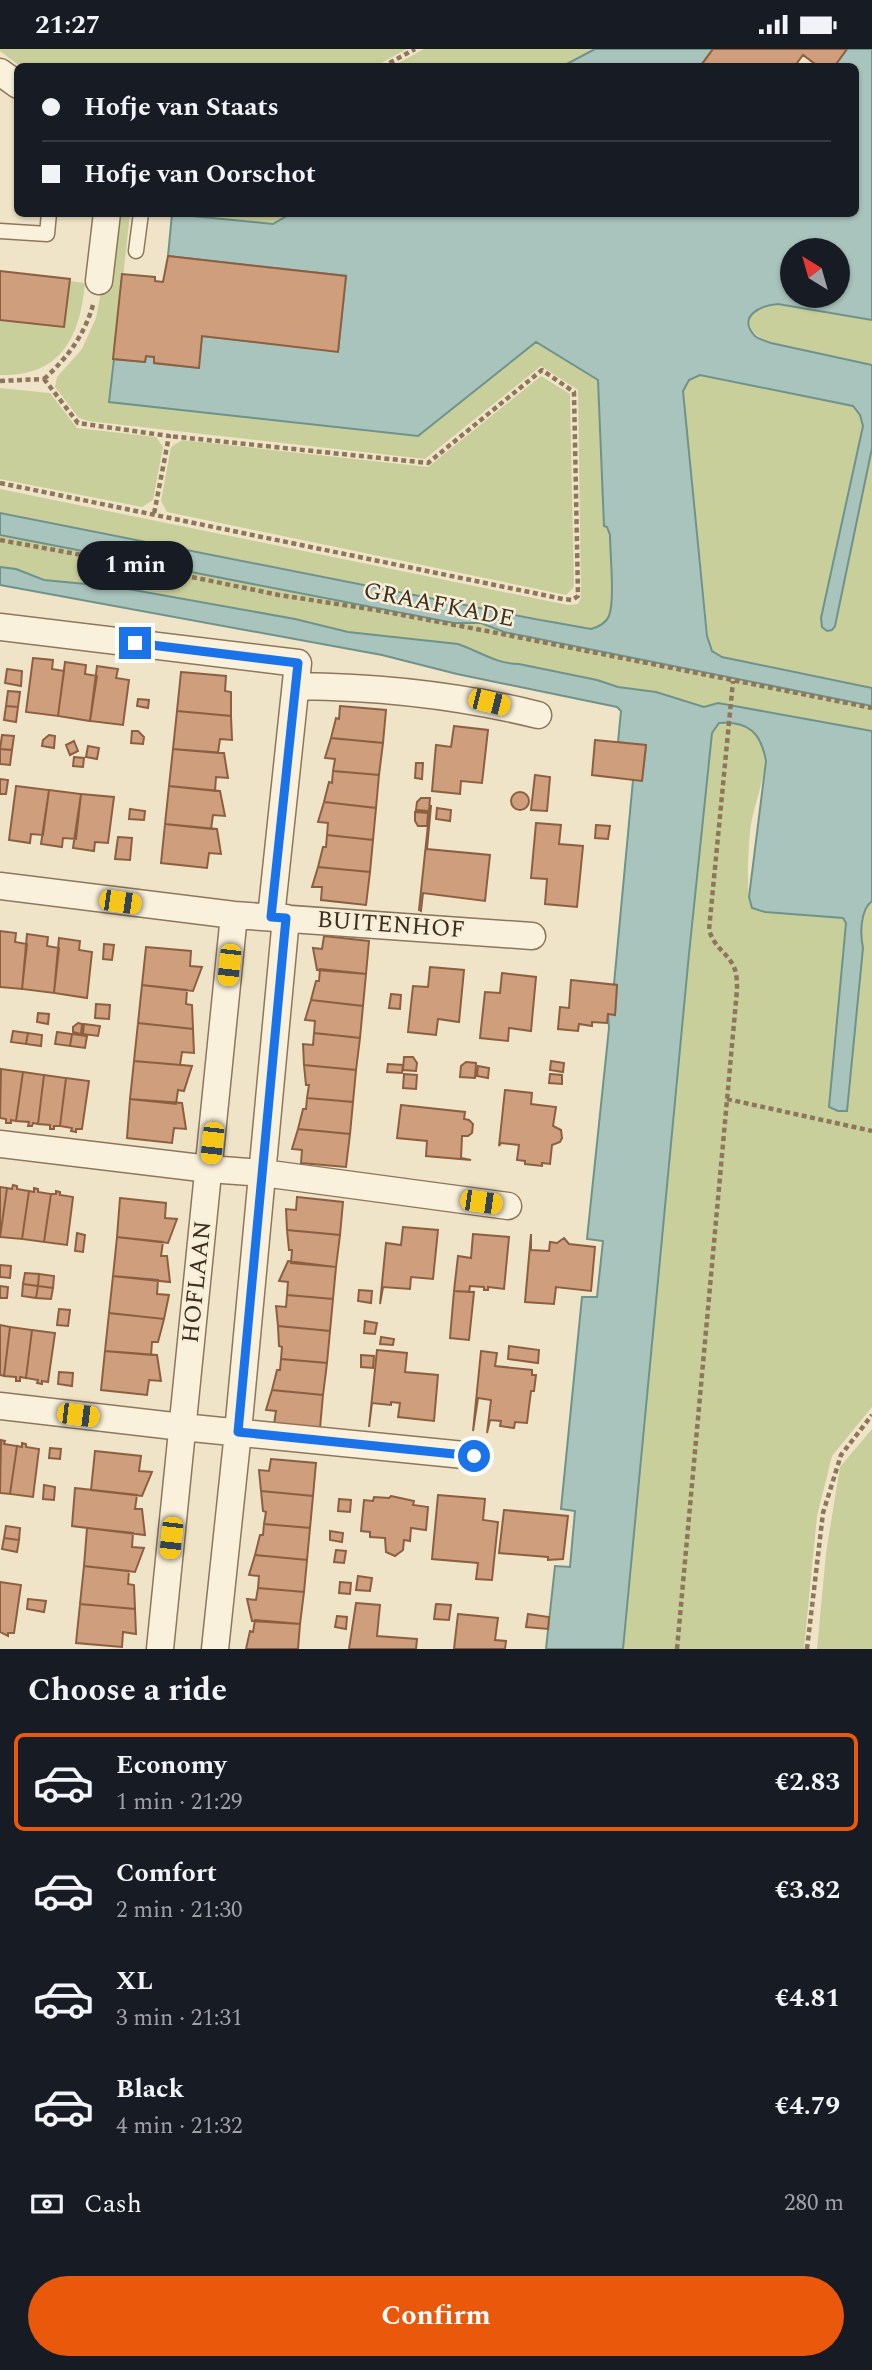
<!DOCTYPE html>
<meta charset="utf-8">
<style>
body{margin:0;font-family:Spectral,serif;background:#242831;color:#f1f3f6;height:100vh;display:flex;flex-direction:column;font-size:26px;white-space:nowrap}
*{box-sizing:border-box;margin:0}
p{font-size:23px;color:#9ea1a6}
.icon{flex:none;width:38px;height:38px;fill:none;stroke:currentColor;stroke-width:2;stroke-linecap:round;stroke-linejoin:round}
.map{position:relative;height:1600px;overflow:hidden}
.drawer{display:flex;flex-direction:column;background:#171b24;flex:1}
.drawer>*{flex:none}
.banner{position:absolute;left:14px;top:14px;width:845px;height:154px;border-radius:10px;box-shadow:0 2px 5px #0004;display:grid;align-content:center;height:154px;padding:0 28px;background:#171b24}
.needle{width:46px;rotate:323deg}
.fabs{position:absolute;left:780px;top:189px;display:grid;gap:14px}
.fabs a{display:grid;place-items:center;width:70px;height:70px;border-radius:50%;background:#171b24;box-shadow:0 2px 5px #0004;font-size:35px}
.end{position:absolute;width:32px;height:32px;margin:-16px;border:9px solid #1a73e8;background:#fff;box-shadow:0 0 0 4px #fff}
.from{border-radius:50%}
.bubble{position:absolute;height:49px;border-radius:24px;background:#171b24;box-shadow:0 2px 5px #0004;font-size:23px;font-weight:700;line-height:49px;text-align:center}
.car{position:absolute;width:21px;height:42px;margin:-21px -10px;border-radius:9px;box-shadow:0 0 5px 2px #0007;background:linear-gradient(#f5c518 24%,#345 0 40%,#f5c518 0 76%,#345 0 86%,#f5c518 0)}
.banner b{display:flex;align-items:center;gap:24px;height:66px;font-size:26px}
.banner b+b{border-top:2px solid #363941}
.banner i{width:18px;height:18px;background:#f1f3f6}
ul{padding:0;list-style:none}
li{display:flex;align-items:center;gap:21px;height:98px;margin:0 14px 10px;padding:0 14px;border:4px solid transparent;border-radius:10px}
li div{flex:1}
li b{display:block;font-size:26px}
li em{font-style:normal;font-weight:700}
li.active{border-color:#ea580c}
li>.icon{width:63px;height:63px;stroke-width:1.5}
h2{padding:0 28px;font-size:32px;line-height:84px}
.pay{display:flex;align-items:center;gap:18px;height:77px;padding:0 28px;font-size:26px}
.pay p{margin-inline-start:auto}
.button{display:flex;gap:14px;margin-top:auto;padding:14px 28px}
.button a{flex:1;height:80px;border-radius:42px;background:#ea580c;color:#fff;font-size:28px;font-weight:700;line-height:80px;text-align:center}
.status{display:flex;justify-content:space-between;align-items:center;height:49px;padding:0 35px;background:#171b24;direction:ltr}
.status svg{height:19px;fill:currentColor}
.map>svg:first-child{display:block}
</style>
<div class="status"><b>21:27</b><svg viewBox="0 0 49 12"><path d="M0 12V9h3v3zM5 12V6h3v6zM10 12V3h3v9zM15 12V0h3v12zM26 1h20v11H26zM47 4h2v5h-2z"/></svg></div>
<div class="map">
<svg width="872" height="1600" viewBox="0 0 872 1600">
<rect width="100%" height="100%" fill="#f0e4c8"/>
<path fill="#c9cf9b" d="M0 0H407L374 18H21L0 2Z
M424 0H595L563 17 391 18Z
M116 165H130L114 310 417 387 536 293 598 331 604 477 607 478 610 486C610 505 615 551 609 567 606 575 598 578 591 580L0 464V440L568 556 578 555 581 549 578 341 541 317 425 410 88 372 79 369 55 338 57 328 82 300 96 269Z
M174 165H292L273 175Z
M69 232 85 234C80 288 61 328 0 326V271Z
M766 255 799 257 872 271V316L771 294C748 285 738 268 766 255Z
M700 326 853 357 860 366 863 377 827 582 832 581 835 577 872 399V639L722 608 712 602 709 597 683 342 689 331Z
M541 327 570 345 574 536 573 539 566 546 167 463 161 452 171 398 182 391 428 418Z
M0 339 50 344 77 379 156 388 163 398 153 451 142 458 0 430Z
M0 486 454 574H481L504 583 872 657V682L718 654 704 658 656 643 618 638 597 631 519 615 493 611 474 600 458 595 348 583 117 538 44 531 16 520 0 518Z
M726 673C793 684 754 740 750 783 748 805 747 830 749 853L843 869 846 874 829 1057 838 1062H847L863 899C860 885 860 861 872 852V1358L832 1407 817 1467 804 1600H623L689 905 712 684 719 674Z
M872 1380V1600H817L826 1504 840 1418Z"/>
<path fill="#a9c4bc" stroke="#6f938a" stroke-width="2" fill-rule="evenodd" d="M595 0H713L700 17H563Z
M847 0H872V271L778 255C762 256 736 267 755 287 758 290 766 292 771 294L872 316V399L835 577 832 581 827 582 822 578 821 569 863 377 860 366 853 357 700 326 689 331 683 342 707 587 712 602 722 608 872 639V657L504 583 481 574H454L0 486V464L535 570 591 580C598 578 606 574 609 567 615 551 610 505 610 486L607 478 604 477 598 331 536 293 418 387 109 353 114 310 145 313 146 307 154 308V314L198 319 202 287 338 302 346 227 168 207 172 165 273 175 292 164H856V18L834 17ZM793 201H838V247H793Z
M0 518 16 520 44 531 117 538 295 570 348 583 458 595C479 602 496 615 519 615L597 631 618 638 656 643 704 658 718 654 872 682V852C860 861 860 885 863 899L847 1062H838L829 1058 846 874 843 869 765 863 752 859 749 848 766 712C761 684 749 672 719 674L712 684 689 905 623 1600H546L555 1517 570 1518 575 1462 561 1460 582 1248H597L603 1192 587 1190 609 979 608 965H615L617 936 614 935 633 731H642L646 697 618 693 621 662 617 658 457 625 382 606 0 536Z"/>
<path fill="#cf9f7d" stroke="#8d5f41" stroke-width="2" d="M713 0H847L834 18H819L803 6 794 18H700Z
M168 207 346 227 338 303 202 287 199 319 154 314V308L146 307 145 313 113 310 122 225 155 228V232L163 233Z
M0 222 70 230 64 278 0 271Z
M33 609 53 611 52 620 64 622 58 667 26 663Z
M65 613 86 616 85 625 97 627 90 672 58 667Z
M97 617 118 620 116 629 129 631 123 676 90 672Z
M7 620 22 622 21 637 5 634Z
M181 623 226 627 225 642 231 643V667L177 662Z
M8 642 20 643 18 658 6 657Z
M138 650 149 651 148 659 137 657Z
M6 657 18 658 16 673 4 671Z
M340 657 386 661 383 694 331 689 336 669 339 670Z
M177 662 231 667 232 691 220 690 218 704 173 700Z
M454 677 488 681 482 734 461 732 460 745 432 742 436 696 451 698Z
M132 682H138L144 688 143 695 131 694Z
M2 686 14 687 12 701 0 700Z
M49 686 55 687 54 699 42 697 43 691Z
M331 689 383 694 379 726 333 722 335 710 325 709Z
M595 691 646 696 642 732 592 726Z
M74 692 78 702 70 706 66 696Z
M88 697 99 699 97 710 86 708Z
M0 700 12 701 10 716 0 715Z
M173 700 224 704 228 729 216 728 215 742 169 737Z
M74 708 84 709 83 718 73 717Z
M416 714H423L422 730 415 729Z
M333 722 379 726 376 759 324 753 329 733 332 734Z
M535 726 550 728 547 762 531 761Z
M0 730 8 731 6 745H0Z
M16 737 49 741 43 786 31 785 30 794 9 791Z
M169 737 220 742 225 767 213 766 211 780 165 775Z
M49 741 81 745 76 790 63 789 62 798 41 795Z
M511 752a9 9 0 1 1 18 0a9 9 0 1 1-18 0Z
M81 745 114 748 108 794 95 793 94 802 73 799Z
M421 749H430L429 762 416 761 417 753Z
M324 753 376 759 373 791 327 786 328 774 318 773Z
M430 757H431L427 800 490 806 485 852 423 844 421 862 419 861Z
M437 759 451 761 450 772 436 770Z
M130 760 145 762 144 771 129 770Z
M415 763 428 764 427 777H418L415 772Z
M536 774 561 776 559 795 583 797 577 858 545 855 547 830 531 829Z
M165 775 217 780 221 805 209 804 207 819 161 814Z
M596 776 610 777 608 790 595 789Z
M327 786 373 791 370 823 318 818 323 798H326Z
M118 788 132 789 130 811 115 810Z
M318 818 370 823 366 856 321 851 322 838H312Z
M0 882 16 884 15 893 27 895 22 940 0 938Z
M27 885 48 888 47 897 59 899 54 944 22 940Z
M324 887 369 892 366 925 317 921 313 899 322 900Z
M59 889 80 892 79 901 92 903 87 949 54 944Z
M104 895 114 896 112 911 103 910Z
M146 898 191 902 190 917 202 918 193 942 142 936Z
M430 918 464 921 459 973 438 970 436 986 408 983 413 937 428 938Z
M320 920 366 925 363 957 311 951 316 932H319Z
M502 924 536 928 531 982 509 979 508 992 480 989 485 943 500 944Z
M571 931 617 936 615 966 608 965 607 974 592 973V977L579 975 578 982 558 980 560 958 569 959Z
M142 936 187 941 186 955 192 956 193 980 138 974Z
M391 945 401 946 400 960 389 959Z
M311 951 363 957 360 989 314 984 315 972 305 971Z
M96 955 110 956 109 970 95 969Z
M38 964 49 965 48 975 37 973Z
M78 974 82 975 81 985 73 983V978Z
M138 974 193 980 194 1004 182 1003 180 1016 134 1012Z
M84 975 100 977 98 987 83 985Z
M13 982 28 984 26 995 11 993Z
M57 983 72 985 70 997 55 995Z
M28 984 42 986 41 997 26 995Z
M314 984 360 989 356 1021 304 1016 303 995 313 996Z
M72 985 87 987 85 999 70 997Z
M404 1008H413L417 1014 416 1022 403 1021Z
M134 1012 192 1017 184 1042 178 1041 176 1055 130 1050Z
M551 1012 564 1014 563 1023 550 1021Z
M466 1013 476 1014 475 1029 460 1028 461 1017Z
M388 1015 403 1016 402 1024 387 1023Z
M304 1016 356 1021 353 1053 307 1049 309 1036H306Z
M478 1017 489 1019 488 1029 477 1027Z
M1 1020 23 1023 16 1072 11 1071V1074H6V1070L0 1069Z
M23 1023 44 1026 38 1075 33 1074 32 1077H28L29 1073 16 1072Z
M404 1025 417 1026 416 1040 403 1039Z
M550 1025 562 1026V1035L549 1034Z
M44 1026 66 1029 60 1077H54V1080H50V1076L38 1075Z
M66 1029 89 1032 82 1080H76V1083L71 1082 72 1079 60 1077Z
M505 1041 532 1044 531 1055 556 1058 553 1077 561 1081 562 1089 560 1093 552 1096 550 1115 542 1114V1117L525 1115V1112L517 1111 519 1096 501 1094 499 1097Z
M307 1049 353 1053 350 1085 298 1080 303 1060H306Z
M130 1050 182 1054 186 1080 174 1079 172 1094 127 1089Z
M401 1056 465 1063 464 1070 469 1071 473 1075 472 1084 468 1087H462L461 1109 471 1111 426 1107 427 1092 397 1089Z
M298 1080 350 1085 346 1118 301 1114 302 1101 292 1100Z
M13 1136 17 1137V1140L29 1142 22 1190 0 1188 7 1139 12 1140Z
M0 1138 7 1139 0 1188Z
M34 1139 38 1140V1143L51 1145 44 1193 22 1190 29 1142 34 1143Z
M56 1142 60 1143V1146L73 1148 67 1196 44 1193 51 1145H56Z
M297 1148 343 1153 340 1186 287 1181 286 1160 296 1161Z
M120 1149 166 1154 165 1169 177 1170 168 1194 117 1188Z
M403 1178 438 1181 433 1230 411 1228 410 1240 383 1238 380 1255 386 1194 401 1196Z
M287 1181 340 1186 336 1218 291 1214 292 1201H289Z
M77 1184 85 1186 83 1203 75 1202Z
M473 1185 509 1188 504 1240 488 1238V1241H484V1238L470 1237 469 1243 454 1242 458 1207 471 1209Z
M531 1185V1201L549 1202 550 1193 557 1194 564 1189 569 1195 595 1198 591 1242 556 1238 554 1255 525 1253Z
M117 1188 163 1193 161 1207H167L170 1233 113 1227Z
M288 1212 336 1218 333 1250 287 1246 288 1233 279 1232Z
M0 1216 11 1217 10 1229 0 1228Z
M25 1224 39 1225 38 1237 23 1235Z
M39 1225 54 1227 53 1239 38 1237Z
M113 1227 158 1231 157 1245 169 1246 164 1270 109 1264Z
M23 1235 38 1237 36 1249 22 1247Z
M0 1237 8 1238 7 1249H0Z
M38 1237 53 1239 51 1250 36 1249Z
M359 1241 372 1242 371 1254 358 1252Z
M454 1242 474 1243 469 1291 450 1289Z
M287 1246 333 1250 330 1282 278 1277 276 1257 286 1258Z
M59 1260 70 1261 68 1277 57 1276Z
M109 1264 164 1270 158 1293H152L151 1306 105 1302Z
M365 1272 377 1274 375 1285 364 1284Z
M0 1276 10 1278 4 1327 0 1326Z
M278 1277 330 1282 327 1314 281 1310 282 1298 279 1297Z
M10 1278 32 1281 26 1329 20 1328V1332H16V1328L4 1327Z
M32 1281 55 1284 48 1333 42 1332V1335L37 1334 38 1331 26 1329Z
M381 1288 394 1290 393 1296 380 1295Z
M509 1297 539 1301 538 1314 508 1310Z
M377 1301 407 1304 405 1323 438 1326 434 1372 398 1368 400 1354 391 1353V1356L372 1354 369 1378Z
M105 1302 157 1306 161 1332 149 1331 147 1346 101 1341Z
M481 1302 497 1304 495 1317 532 1321V1326H536L534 1342H531L527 1374 515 1373 514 1379 500 1377 501 1372 490 1371 487 1384 491 1351 478 1349 473 1382Z
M361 1306 374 1307 373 1319 361 1318Z
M281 1310 327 1314 323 1346 272 1341 277 1321H280Z
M59 1323 73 1324 72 1337 58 1335Z
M272 1341 323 1346 320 1379 274 1375 276 1362 266 1361Z
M1 1391 5 1392 4 1395 17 1397 10 1445 0 1444Z
M22 1394 26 1395V1398L39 1400 33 1448 10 1445 17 1397 22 1398Z
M50 1399 61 1400 60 1410 49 1409Z
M95 1402 141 1407 139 1422 152 1423 142 1447 91 1441Z
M271 1410 316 1414 313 1447 261 1442 259 1421 269 1422Z
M44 1436 55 1438 54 1451 43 1450Z
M75 1439 137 1446 135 1460H142L145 1486 72 1477Z
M261 1442 313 1447 310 1479 264 1475 266 1463 263 1462Z
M438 1446 485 1450 483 1471 498 1473 492 1531 476 1530 478 1514 432 1510Z
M391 1447 414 1452 413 1456 428 1458 426 1481 411 1479 410 1492 404 1491 403 1501 395 1507 386 1503 385 1489 370 1488V1483L361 1482 364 1451 373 1452 374 1448 389 1449Z
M339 1450 351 1451 350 1463 338 1462Z
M504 1461 568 1467 563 1510 548 1511V1508L499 1504Z
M264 1475 310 1479 307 1511 255 1506 260 1486H263Z
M6 1477 20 1479 19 1491 4 1489Z
M87 1479 133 1484 132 1498 144 1499 135 1523 84 1517Z
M330 1482 343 1484 342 1493 330 1491Z
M4 1489 19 1491 17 1503 2 1500Z
M336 1501 346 1502 344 1514 334 1513Z
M255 1506 307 1511 304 1543 258 1539 259 1527 249 1526Z
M84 1517 129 1522 128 1535 134 1536 135 1560 80 1555Z
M358 1527 372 1529 370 1542 356 1541Z
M0 1533 21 1536 14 1584H8V1587L0 1583Z
M340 1533 351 1534 350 1545 339 1544Z
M258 1539 304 1543 300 1575 252 1572 247 1550 256 1551Z
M28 1550 46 1552 44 1563 27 1560Z
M356 1554 380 1556 377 1587 417 1590 416 1600H349Z
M80 1555 135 1560 136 1585 123 1583 122 1598 76 1594Z
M436 1555 451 1556 449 1571 434 1570Z
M458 1565 498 1569 495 1591 506 1592 505 1600H454Z
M528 1565 549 1568 548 1580 526 1578Z
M337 1567 347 1568 346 1580 335 1578Z
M255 1571 300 1575 298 1600H246L250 1582 253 1583Z"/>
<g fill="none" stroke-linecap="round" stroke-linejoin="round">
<defs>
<path id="lane" d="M0 182 47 185 49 164
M136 202 141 164"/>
<path id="street" d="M0 23 18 36
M99 232 107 164
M0 578 298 614 271 868
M297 637C380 638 458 646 538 666
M0 837 234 866 532 887
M0 1095 209 1120 263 1124 508 1157
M0 1357 182 1378 474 1407
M160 1600 234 866
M215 1600 238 1383 286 869"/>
</defs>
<use href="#lane" stroke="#8d765c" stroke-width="17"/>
<use href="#street" stroke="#8d765c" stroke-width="29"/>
<path stroke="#8d765c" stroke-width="4.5" stroke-dasharray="5 3.5" stroke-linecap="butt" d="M382 18 415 0
M44 330 78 374 169 387 154 465
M44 330C67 309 84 287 93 256
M0 332 44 330
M0 434 563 550 572 551 578 547 574 343 542 321 428 414 169 387
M0 491 115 512 279 546 376 561 492 583 872 659
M727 1050 872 1082
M677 1600 737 941C737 934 737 925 734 918 727 903 715 900 709 881L733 632
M807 1600 823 1464 841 1406 872 1366"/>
<use href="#lane" stroke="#faf1dc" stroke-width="14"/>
<use href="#street" stroke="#faf1dc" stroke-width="26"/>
</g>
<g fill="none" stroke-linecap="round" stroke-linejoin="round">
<path stroke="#1a73e8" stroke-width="9" d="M135 594 298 614 271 868 286 869 238 1383 474 1407"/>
</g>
<g text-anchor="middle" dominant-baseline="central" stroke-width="5" stroke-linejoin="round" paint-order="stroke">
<g font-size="24" fill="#3d2e20" stroke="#f7eed8">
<text transform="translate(439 556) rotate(11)">GRAAFKADE</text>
<text transform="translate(391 876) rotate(4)">BUITENHOF</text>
<text transform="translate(197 1233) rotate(-84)">HOFLAAN</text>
</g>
</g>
</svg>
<div class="fabs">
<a><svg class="needle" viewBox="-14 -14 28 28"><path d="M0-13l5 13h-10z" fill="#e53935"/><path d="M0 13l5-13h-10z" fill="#9ea1a6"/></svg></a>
</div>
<i class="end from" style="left:474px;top:1407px"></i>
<i class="end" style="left:135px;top:594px"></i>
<div class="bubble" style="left:77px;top:492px;width:116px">1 min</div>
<i class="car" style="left:489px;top:653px;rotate:104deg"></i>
<i class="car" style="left:120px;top:853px;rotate:98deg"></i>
<i class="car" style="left:229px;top:916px;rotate:186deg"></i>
<i class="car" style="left:212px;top:1094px;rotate:186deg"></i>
<i class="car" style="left:481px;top:1153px;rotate:98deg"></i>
<i class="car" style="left:78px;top:1366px;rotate:97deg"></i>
<i class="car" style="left:171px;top:1489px;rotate:186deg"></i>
<div class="banner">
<b><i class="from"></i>Hofje van Staats</b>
<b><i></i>Hofje van Oorschot</b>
</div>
</div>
<section class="drawer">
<h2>Choose a ride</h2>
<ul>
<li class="active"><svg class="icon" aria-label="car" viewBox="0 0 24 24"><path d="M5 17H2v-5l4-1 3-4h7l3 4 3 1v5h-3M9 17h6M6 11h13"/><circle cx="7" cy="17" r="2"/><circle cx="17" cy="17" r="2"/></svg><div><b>Economy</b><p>1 min · 21:29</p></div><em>€2.83</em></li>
<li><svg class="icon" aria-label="car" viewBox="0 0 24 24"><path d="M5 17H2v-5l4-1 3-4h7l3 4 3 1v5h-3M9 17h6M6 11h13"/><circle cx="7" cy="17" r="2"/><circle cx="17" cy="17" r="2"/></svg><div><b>Comfort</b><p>2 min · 21:30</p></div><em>€3.82</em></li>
<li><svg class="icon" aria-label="car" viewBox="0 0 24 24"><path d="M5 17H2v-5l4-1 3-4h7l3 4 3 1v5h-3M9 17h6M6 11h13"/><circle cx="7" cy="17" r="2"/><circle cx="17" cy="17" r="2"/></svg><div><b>XL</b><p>3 min · 21:31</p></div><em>€4.81</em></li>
<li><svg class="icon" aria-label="car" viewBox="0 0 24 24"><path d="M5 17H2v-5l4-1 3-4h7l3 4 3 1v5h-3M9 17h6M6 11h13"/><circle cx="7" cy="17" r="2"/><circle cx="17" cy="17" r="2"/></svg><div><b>Black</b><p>4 min · 21:32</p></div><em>€4.79</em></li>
</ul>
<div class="pay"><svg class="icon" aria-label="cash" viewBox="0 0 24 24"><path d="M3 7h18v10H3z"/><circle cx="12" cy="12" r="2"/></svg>Cash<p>280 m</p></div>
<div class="button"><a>Confirm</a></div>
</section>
